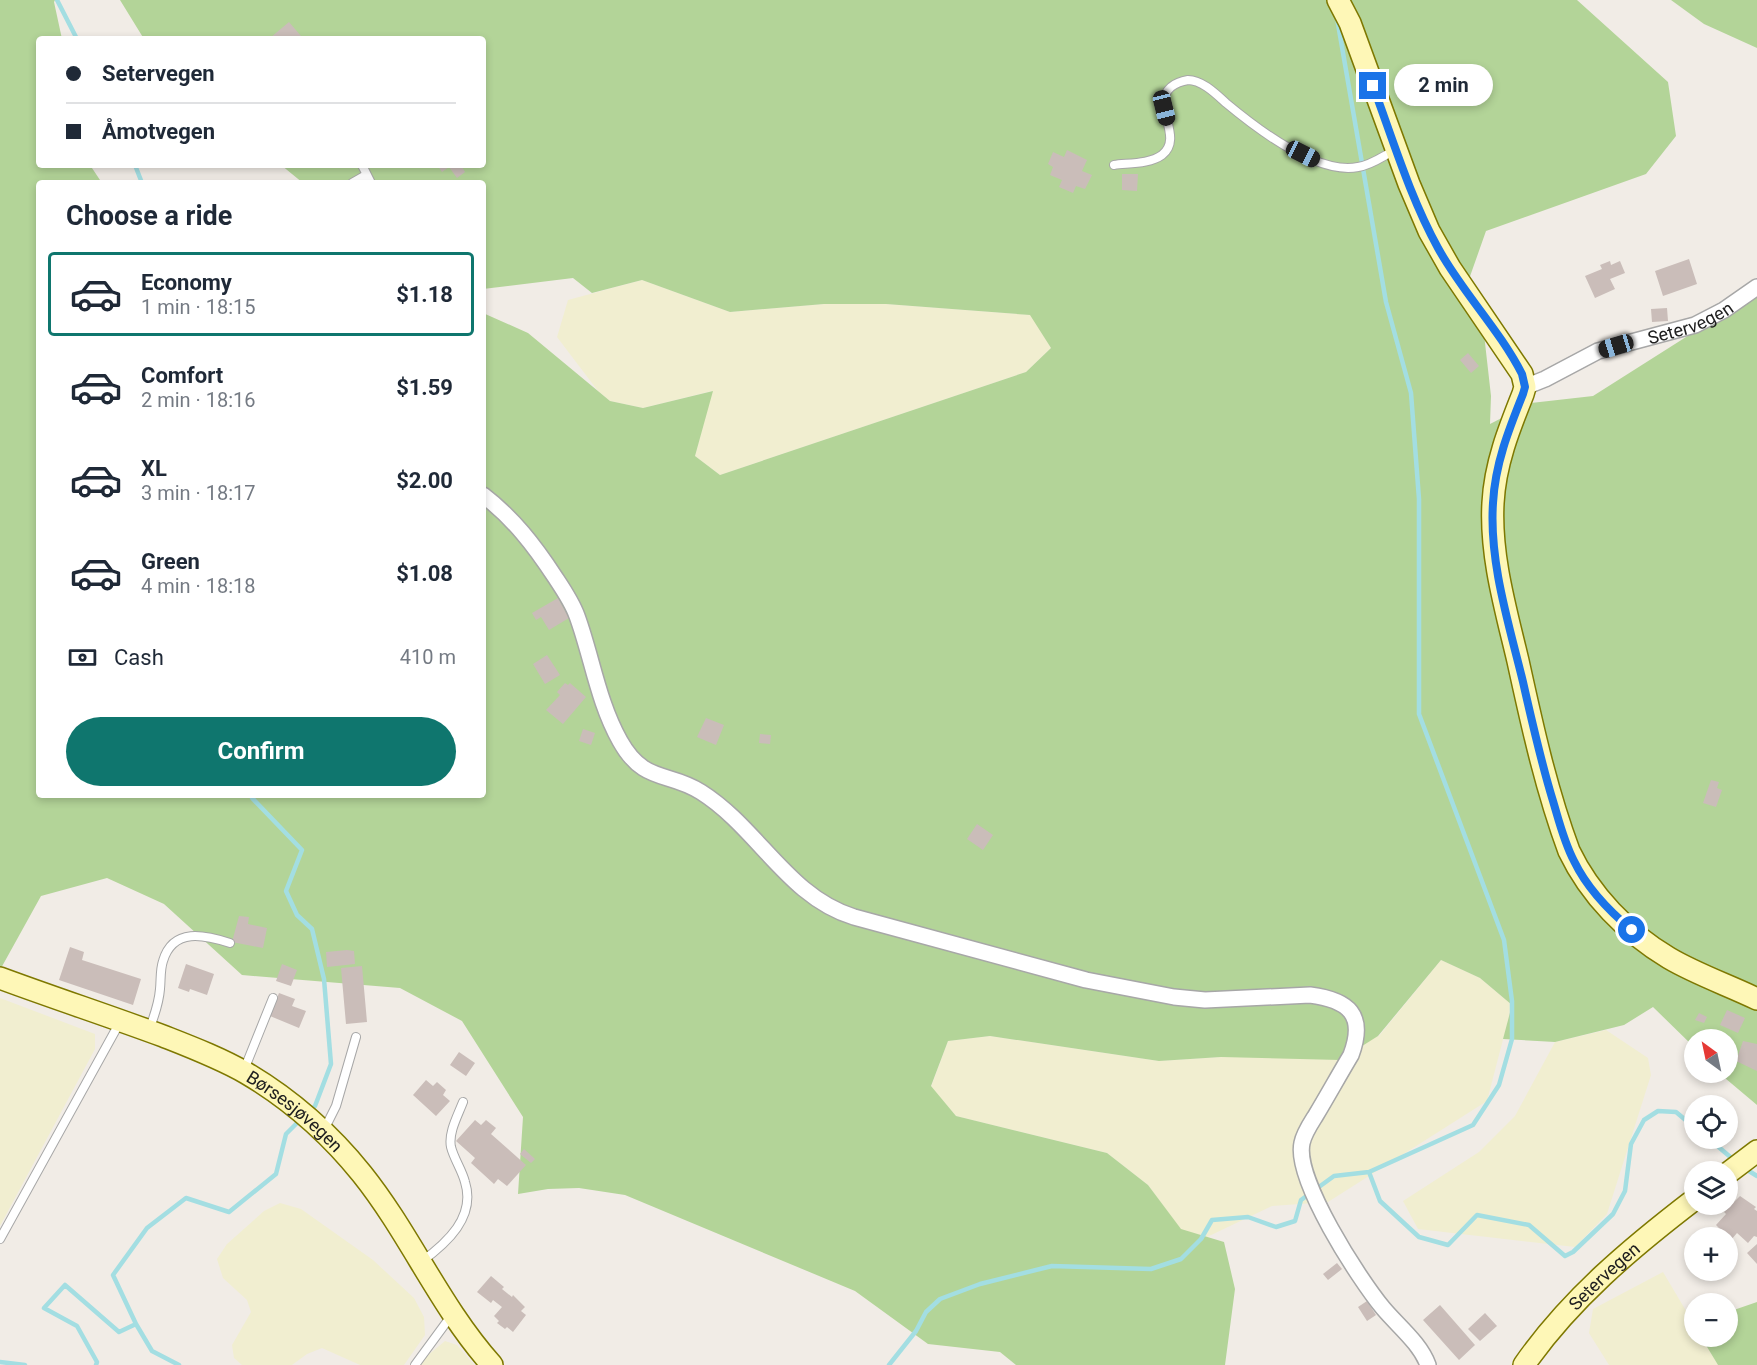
<!DOCTYPE html>
<meta charset="utf-8">
<style>
body{margin:0;font-family:Roboto,sans-serif;background:#f2f2f3;color:#1f2937;height:100vh;display:flex;flex-direction:column;font-size:22px;white-space:nowrap}
*{box-sizing:border-box;margin:0}
p{font-size:20px;color:#747a83}
.icon{flex:none;width:33px;height:33px;fill:none;stroke:currentColor;stroke-width:2;stroke-linecap:round;stroke-linejoin:round}
.map{position:relative;flex:1;overflow:hidden}
.panel{position:absolute;left:36px;top:180px;width:450px;height:618px;display:flex;flex-direction:column;background:#fff;border-radius:6px;box-shadow:0 3px 9px #0003}
.panel>*{flex:none}
.top-card{position:absolute;left:36px;top:36px;width:450px;height:132px;border-radius:6px;box-shadow:0 3px 9px #0003;display:grid;align-content:center;height:132px;padding:0 30px;background:#fff}
.needle{width:39px;rotate:327deg}
.tools{position:absolute;left:1684px;top:1029px;display:grid;gap:12px}
.tools a{display:grid;place-items:center;width:54px;height:54px;border-radius:50%;background:#fff;box-shadow:0 3px 9px #0003;font-size:30px}
.end{position:absolute;width:27px;height:27px;margin:-14px;border:8px solid #1a73e8;background:#fff;box-shadow:0 0 0 3px #fff}
.from{border-radius:50%}
.bubble{position:absolute;height:42px;border-radius:21px;background:#fff;box-shadow:0 3px 9px #0003;font-size:20px;font-weight:700;line-height:42px;text-align:center}
.car{position:absolute;width:18px;height:36px;margin:-18px -9px;border-radius:8px;box-shadow:0 0 4px 2px #0007;background:linear-gradient(#222 24%,#8ab4d8 0 40%,#222 0 76%,#8ab4d8 0 86%,#222 0)}
.top-card b{display:flex;align-items:center;gap:21px;height:57px;font-size:22px}
.top-card b+b{border-top:2px solid #e0e1e3}
.top-card i{width:15px;height:15px;background:#1f2937}
ul{padding:0;list-style:none}
li{display:flex;align-items:center;gap:18px;height:84px;margin:0 12px 9px;padding:0 18px;border:3px solid transparent;border-radius:6px}
li div{flex:1}
li b{display:block;font-size:22px}
li em{font-style:normal;font-weight:700}
li.current{border-color:#0f766e}
li>.icon{width:54px;height:54px;stroke-width:1.5}
h2{padding:0 30px;font-size:27px;line-height:72px}
.pay{display:flex;align-items:center;gap:15px;height:66px;padding:0 30px;font-size:22px}
.pay p{margin-inline-start:auto}
.cta{display:flex;gap:12px;margin-top:auto;padding:12px 30px}
.cta a{flex:1;height:69px;border-radius:36px;background:#0f766e;color:#fff;font-size:24px;font-weight:700;line-height:69px;text-align:center}
.map>svg:first-child{display:block}
</style>
<div class="map">
<svg width="1757" height="1365" viewBox="0 0 1757 1365">
<rect width="100%" height="100%" fill="#f1ece6"/>
<path fill="#f1eed0" d="M642 280 730 312 824 304H886L1031 315 1051 348 1026 372 720 475 695 456 712 391 643 408 610 401 598 391 557 337 568 300Z
M1441 960 1480 978 1512 1005 1487 1101 1328 1202 1272 1206 1207 1237 1181 1230 1148 1185 1107 1153 956 1116 931 1087 948 1041 990 1036 1159 1061 1221 1057 1379 1036Z
M0 998 95 1034V1049L0 1226Z
M1606 1030 1648 1058 1651 1075 1607 1214 1575 1247 1418 1229 1403 1201 1479 1152 1515 1116 1555 1042Z
M280 1203 301 1209 373 1260 414 1298 424 1317 425 1335 404 1365H360L322 1348 307 1354 292 1365H242L234 1358 232 1345 251 1312 247 1300 223 1278 217 1259 227 1244 264 1211Z
M1663 1272 1695 1326V1336L1701 1337 1718 1365H1609L1589 1333 1593 1309Z
M445 1341 457 1345 474 1365H420L427 1356Z"/>
<path fill="#b3d498" d="M0 0H55L54 2 62 39H39V165H90L102 183H39V795H483V313L528 333 610 401 643 408 713 391 695 456 720 475 1026 372 1051 348 1030 315 886 304H824L730 312 642 280 592 293 573 278 483 289V183H303L281 165H483V39H144L120 0H1577L1668 82 1676 136 1646 174 1486 231 1462 299 1484 334 1491 396 1490 424 1531 403 1593 396 1757 292V1105L1719 1073 1728 1072V1040H1695V1048L1653 1007 1624 1025 1555 1042 1503 1039 1512 1005 1480 978 1441 960 1378 1036 1340 1060 1221 1057 1159 1061 990 1036 948 1041 931 1086 956 1116 1107 1153 1148 1185 1181 1229 1224 1242 1235 1289 1225 1365H1016L1000 1352 928 1344 855 1291 625 1195 579 1188 548 1189 518 1194 523 1117 462 1021 400 988 242 975 164 904 107 878 41 896 0 970Z
M1671 0H1757V48L1704 24Z
M1757 1302V1365H1718L1701 1337 1728 1336V1312Z"/>
<g fill="none" stroke-linecap="round" stroke-linejoin="round">
<path stroke="#a3dee2" stroke-width="4.5" d="M57 0 77 39
M1337 18 1386 302 1411 393 1419 499V714L1504 940 1512 1001V1039L1499 1085 1473 1125 1369 1172
M135 165 142 183
M253 795 252 798 302 850 286 891 297 915 312 929 324 979 331 1064 315 1106 310 1111
M1708 1138 1735 1161
M1744 1168 1757 1176
M136 1324 152 1351 179 1365
M0 1362 25 1365
M96 1365 97 1362 77 1326 44 1308 65 1285 119 1332 136 1324 113 1275 147 1228 186 1198 229 1212 276 1174 286 1134 302 1118
M889 1365 916 1331 926 1312 940 1299 980 1284 1052 1266 1151 1269 1181 1259 1201 1239 1212 1220 1248 1217 1276 1227 1295 1221 1301 1200 1334 1176 1369 1172 1380 1201 1419 1237 1448 1245 1477 1215 1529 1225 1565 1256 1573 1252 1613 1214 1625 1191 1631 1144 1644 1120 1658 1111 1676 1112 1695 1128"/>
</g>
<path fill="#cabdb9" d="M289 22 301 36 297 39H271L270 38Z
M1067 150 1087 160 1082 171 1092 175 1085 189 1076 186 1073 193 1059 187 1062 180 1050 175 1053 167 1048 164 1053 152 1064 157Z
M437 165H461L465 172 457 178 449 167 442 172Z
M1122 174H1138L1137 191 1122 190Z
M1689 259 1697 284 1663 296 1655 271Z
M1610 261 1611 265 1620 261 1625 273 1610 279 1615 289 1595 298 1585 276 1602 269 1600 265Z
M1667 308 1668 321 1652 322 1651 309Z
M1468 353 1479 366 1471 373 1460 360Z
M558 598 569 618 549 630 541 617 536 620 532 613Z
M547 655 560 675 545 684 533 664Z
M565 683 568 685 570 683 586 697 563 724 546 710 560 695 557 692Z
M706 718 724 725 716 745 697 737Z
M583 729 595 733 591 745 579 741Z
M760 734 771 735 770 744 759 743Z
M1711 780 1719 782 1717 788 1722 790 1716 807 1703 803Z
M977 824 993 835 983 850 967 839Z
M239 916 249 917 248 924 267 928 263 948 232 942Z
M70 947 84 952 82 960 141 979 133 1005 59 980Z
M347 950 354 951 355 964 327 967 326 952Z
M186 964 214 974 207 995 190 989 189 992 178 988Z
M282 964 297 970 291 986 276 981Z
M362 966 367 1022 346 1024 341 968Z
M279 993 295 999 292 1006 306 1011 299 1028 270 1016Z
M1727 1010 1745 1018 1738 1033 1720 1025Z
M1699 1013 1707 1017 1704 1023 1695 1020Z
M1743 1041 1757 1044V1071L1736 1061Z
M459 1052 475 1063 466 1076 450 1065Z
M426 1080 433 1086 437 1082 446 1090 443 1095 450 1101 436 1116 413 1095Z
M475 1120 481 1125 486 1120 496 1128 491 1134 526 1165 507 1186 498 1179 494 1184 471 1163 475 1158 456 1141Z
M524 1149 535 1159 531 1163 520 1154Z
M1740 1196 1756 1207 1754 1209 1757 1211V1237L1754 1236 1748 1243 1737 1233 1731 1240 1716 1225 1726 1214 1724 1212Z
M1757 1244V1264L1747 1253Z
M1337 1263 1342 1269 1328 1280 1323 1274Z
M491 1276 504 1287 502 1289 512 1297 513 1295 525 1307 521 1311 526 1315 513 1332 507 1327 505 1329 497 1323 499 1321 494 1316 502 1307 493 1300 491 1303 477 1292Z
M1367 1301 1376 1315 1367 1321 1358 1307Z
M1440 1305 1475 1345 1459 1360 1423 1320Z
M1485 1313 1497 1326 1480 1341 1468 1329Z"/>
<g fill="none" stroke-linecap="round" stroke-linejoin="round">
<defs>
<path id="service" d="M362 165 371 183
M1114 165C1128 163 1150 164 1162 155 1185 137 1150 105 1171 87 1176 83 1182 81 1188 80 1202 80 1216 94 1226 103 1256 128 1317 175 1358 167 1372 165 1383 156 1395 150
M352 183 366 175
M149 1030C154 1017 159 1002 160 989 161 979 160 970 163 961 173 927 205 935 230 943
M244 1070 273 998
M324 1130 336 1106 356 1037
M0 1239 120 1022
M421 1262C447 1243 476 1217 465 1182 462 1170 454 1159 451 1147 448 1133 458 1115 463 1102
M415 1365 451 1316"/>
<g id="minor">
<path id="s1" d="M1525 387 1545 379 1598 351 1695 325 1724 310 1757 287"/>
<path d="M483 495C513 518 534 545 555 577 563 589 572 602 577 616 592 657 598 702 620 741 644 784 668 771 701 792 758 828 788 897 854 917L1086 980 1174 997 1205 1000 1310 995C1349 1000 1366 1015 1351 1055 1339 1075 1328 1095 1316 1115 1311 1123 1304 1133 1302 1143 1294 1179 1359 1279 1383 1308 1398 1326 1420 1343 1428 1365"/>
</g>
<g id="secondary">
<path d="M1338 0 1350 23 1409 184 1429 231 1450 268 1522 374 1525 387 1523 394C1509 429 1495 464 1493 503 1490 556 1506 610 1518 661 1532 725 1546 789 1569 851 1590 895 1627 933 1669 958 1696 974 1728 985 1757 999"/>
<path id="s2" d="M0 978C54 998 109 1016 163 1036 191 1047 220 1058 246 1073 290 1099 329 1133 362 1174 410 1234 440 1307 492 1365"/>
<path d="M1728 1173 1757 1151"/>
<path id="s3" d="M1524 1365C1570 1299 1631 1248 1695 1199"/>
</g>
</defs>
<use href="#service" stroke="#a7a7a7" stroke-width="10"/>
<use href="#minor" stroke="#a7a7a7" stroke-width="18"/>
<use href="#secondary" stroke="#7e7800" stroke-width="24"/>
<use href="#service" stroke="#fff" stroke-width="8"/>
<use href="#minor" stroke="#fff" stroke-width="15"/>
<use href="#secondary" stroke="#fef7b7" stroke-width="21"/>
</g>
<g fill="none" stroke-linecap="round" stroke-linejoin="round">
<path stroke="#1a73e8" stroke-width="8" d="M1373 86C1393 140 1410 197 1438 248 1462 292 1499 329 1522 374L1525 387 1523 394C1509 429 1495 464 1493 503 1489 562 1509 624 1523 682 1532 722 1541 762 1553 801 1559 821 1564 842 1574 861 1587 888 1609 911 1632 930"/>
</g>
<g text-anchor="middle" dominant-baseline="central" stroke-width="4.5" stroke-linejoin="round" paint-order="stroke">
<g font-size="18" fill="#202020" stroke="#fff">
<text stroke="none"><textPath href="#s1" startOffset="178">Setervegen</textPath></text>
<text stroke="none"><textPath href="#s2" startOffset="326">Børsesjøvegen</textPath></text>
<text stroke="none"><textPath href="#s3" startOffset="120">Setervegen</textPath></text>
</g>
</g>
</svg>
<div class="tools">
<a><svg class="needle" viewBox="-14 -14 28 28"><path d="M0-13l5 13h-10z" fill="#e53935"/><path d="M0 13l5-13h-10z" fill="#747a83"/></svg></a>
<a><svg class="icon" aria-label="locate" viewBox="0 0 24 24"><circle cx="12" cy="12" r="6"/><path d="M12 2v4M12 18v4M2 12h4M18 12h4"/></svg></a>
<a><svg class="icon" aria-label="layers" viewBox="0 0 24 24"><path d="M12 4l9 5-9 5-9-5zM3 14l9 5 9-5"/></svg></a>
<a>+</a>
<a>−</a>
</div>
<i class="end from" style="left:1632px;top:930px"></i>
<i class="end" style="left:1373px;top:86px"></i>
<div class="bubble" style="left:1394px;top:64px;width:99px">2 min</div>
<i class="car" style="left:1164px;top:108px;rotate:166deg"></i>
<i class="car" style="left:1303px;top:154px;rotate:117deg"></i>
<i class="car" style="left:1616px;top:346px;rotate:253deg"></i>
<div class="top-card">
<b><i class="from"></i>Setervegen</b>
<b><i></i>Åmotvegen</b>
</div>
<section class="panel">
<h2>Choose a ride</h2>
<ul>
<li class="current"><svg class="icon" aria-label="car" viewBox="0 0 24 24"><path d="M5 17H2v-5l4-1 3-4h7l3 4 3 1v5h-3M9 17h6M6 11h13"/><circle cx="7" cy="17" r="2"/><circle cx="17" cy="17" r="2"/></svg><div><b>Economy</b><p>1 min · 18:15</p></div><em>$1.18</em></li>
<li><svg class="icon" aria-label="car" viewBox="0 0 24 24"><path d="M5 17H2v-5l4-1 3-4h7l3 4 3 1v5h-3M9 17h6M6 11h13"/><circle cx="7" cy="17" r="2"/><circle cx="17" cy="17" r="2"/></svg><div><b>Comfort</b><p>2 min · 18:16</p></div><em>$1.59</em></li>
<li><svg class="icon" aria-label="car" viewBox="0 0 24 24"><path d="M5 17H2v-5l4-1 3-4h7l3 4 3 1v5h-3M9 17h6M6 11h13"/><circle cx="7" cy="17" r="2"/><circle cx="17" cy="17" r="2"/></svg><div><b>XL</b><p>3 min · 18:17</p></div><em>$2.00</em></li>
<li><svg class="icon" aria-label="car" viewBox="0 0 24 24"><path d="M5 17H2v-5l4-1 3-4h7l3 4 3 1v5h-3M9 17h6M6 11h13"/><circle cx="7" cy="17" r="2"/><circle cx="17" cy="17" r="2"/></svg><div><b>Green</b><p>4 min · 18:18</p></div><em>$1.08</em></li>
</ul>
<div class="pay"><svg class="icon" aria-label="cash" viewBox="0 0 24 24"><path d="M3 7h18v10H3z"/><circle cx="12" cy="12" r="2"/></svg>Cash<p>410 m</p></div>
<div class="cta"><a>Confirm</a></div>
</section>
</div>
